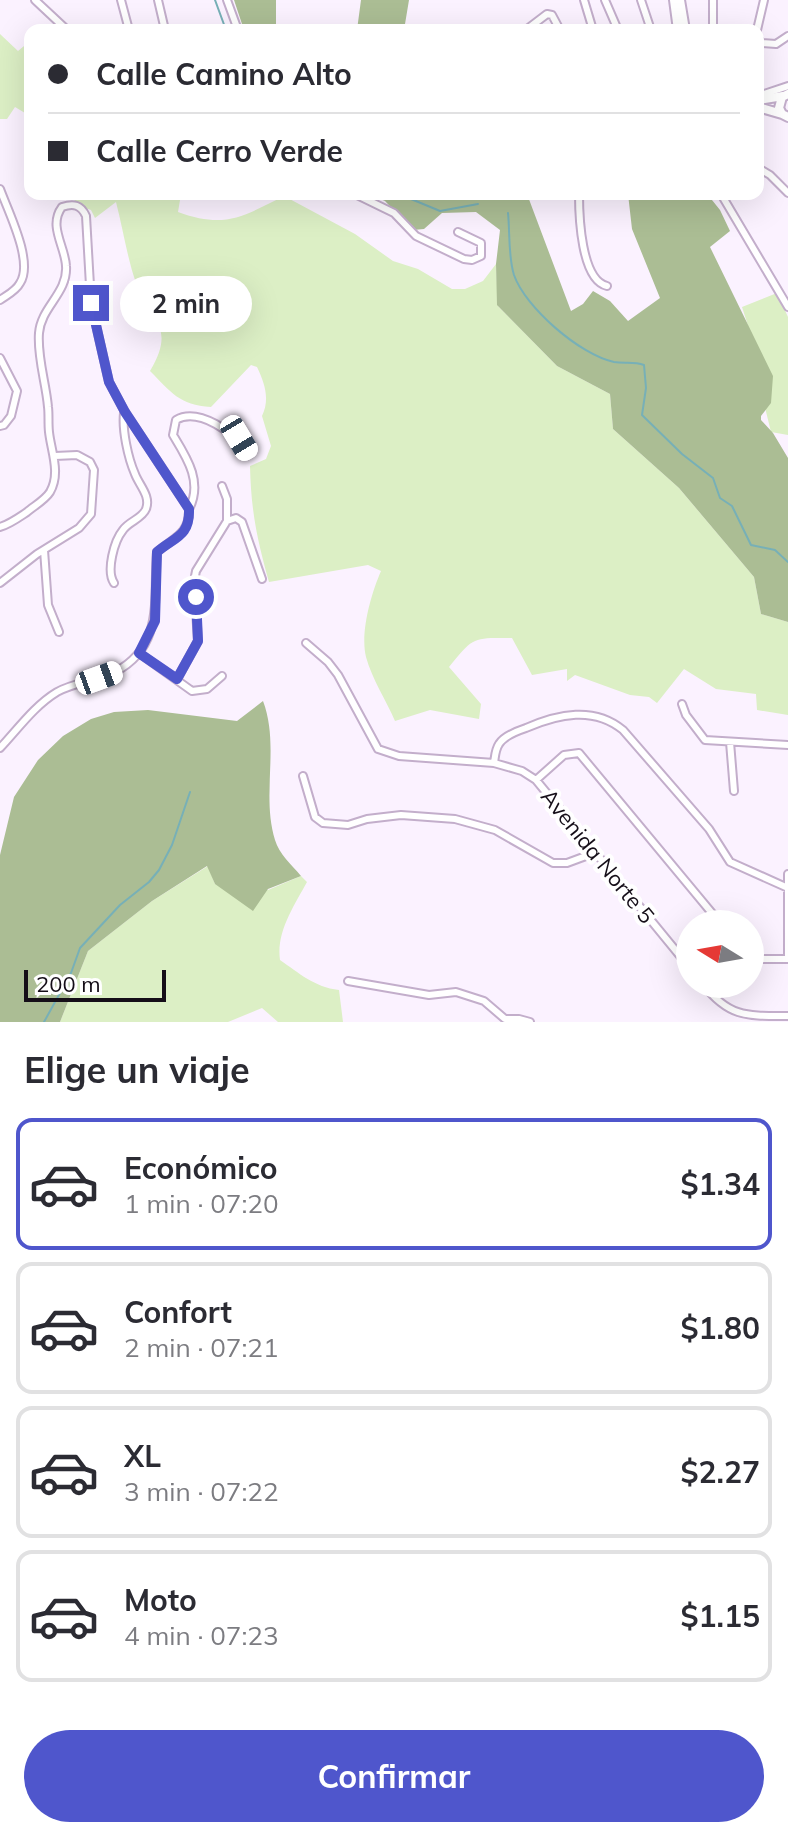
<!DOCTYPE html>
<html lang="es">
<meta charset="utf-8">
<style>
body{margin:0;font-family:Mulish,sans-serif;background:#f2f2f3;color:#2b2b33;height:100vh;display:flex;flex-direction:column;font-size:30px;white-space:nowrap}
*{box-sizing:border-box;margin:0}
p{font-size:26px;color:#7c7c81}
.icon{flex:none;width:44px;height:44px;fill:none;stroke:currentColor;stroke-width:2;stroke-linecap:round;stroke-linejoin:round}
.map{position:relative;height:1022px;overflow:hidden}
.sheet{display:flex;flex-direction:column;background:#fff;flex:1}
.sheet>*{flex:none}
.banner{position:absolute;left:24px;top:24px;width:740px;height:176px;border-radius:16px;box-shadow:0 8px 32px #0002;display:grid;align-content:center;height:176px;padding:0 24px;background:#fff}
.needle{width:52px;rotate:281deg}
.fabs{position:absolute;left:676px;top:910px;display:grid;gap:16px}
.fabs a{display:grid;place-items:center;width:88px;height:88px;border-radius:50%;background:#fff;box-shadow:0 8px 32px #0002;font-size:40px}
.scale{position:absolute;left:24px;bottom:20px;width:142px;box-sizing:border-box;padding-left:8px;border:4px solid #150e18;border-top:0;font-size:22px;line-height:28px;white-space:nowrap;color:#150e18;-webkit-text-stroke:6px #fff;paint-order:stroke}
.end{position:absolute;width:36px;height:36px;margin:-18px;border:10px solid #4f56cc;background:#fff;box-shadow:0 0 0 4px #fff}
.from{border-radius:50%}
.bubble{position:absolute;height:56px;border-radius:28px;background:#fff;box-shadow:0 8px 32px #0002;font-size:26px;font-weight:700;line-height:56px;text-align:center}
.car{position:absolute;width:24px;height:48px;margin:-24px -12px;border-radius:10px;box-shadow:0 0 6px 2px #0007;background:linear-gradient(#fff 24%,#345 0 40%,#fff 0 76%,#345 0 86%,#fff 0)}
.banner b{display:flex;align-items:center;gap:28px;height:76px;font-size:30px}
.banner b+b{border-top:2px solid #e1e1e2}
.banner i{width:20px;height:20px;background:#2b2b33}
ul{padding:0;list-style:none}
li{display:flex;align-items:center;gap:24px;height:132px;margin:0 16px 12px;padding:0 8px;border:4px solid #e1e1e2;border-radius:16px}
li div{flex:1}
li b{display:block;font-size:30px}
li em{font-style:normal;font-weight:700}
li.selected{border-color:#4f56cc}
li>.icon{width:72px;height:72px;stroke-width:1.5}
h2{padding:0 24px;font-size:36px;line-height:96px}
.button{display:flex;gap:16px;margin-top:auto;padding:16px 24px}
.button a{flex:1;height:92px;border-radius:48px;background:#4f56cc;color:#fff;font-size:32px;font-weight:700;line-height:92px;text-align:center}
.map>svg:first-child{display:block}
</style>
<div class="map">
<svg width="788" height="1022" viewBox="0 0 788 1022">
<rect width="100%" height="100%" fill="#fbf2ff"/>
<path fill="#dcefc5" d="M0 34 18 51 30 41V116L15 107 7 119H0Z
M76 194H181L178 212C225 229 242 217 284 196L355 234 393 261 418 269 452 289H465L483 281 496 264 498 306 557 366 610 394 613 429 679 488 754 577 761 614 788 622V715L757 710 756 694 716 689 684 669 657 703 649 697 630 695 575 675 567 681V669L532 675 512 638C473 638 474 636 449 667L481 704 479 719 430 710 395 721C386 700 372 679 366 657 360 633 371 594 381 571L368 565 269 582C257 539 251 511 250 466L266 459 271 446 262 416C270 399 265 384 257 367L251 365 211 407C179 405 171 392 150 371 177 326 150 319 136 283 127 257 123 229 116 202L95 218 91 210 74 204Z
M777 293 788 317V435L771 432 760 387 761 366 742 307Z
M208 866 215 884 268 890 301 876 307 882C294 906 276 932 280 960 299 973 314 987 339 990L343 1022H278L262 1008 228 1022H60L88 951 152 901Z"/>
<path fill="#abbd94" d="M234 0H276V30H244Z
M361 0H409L404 30H357Z
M369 194H527L571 311 583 304 593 291 610 301 628 321 660 298 632 229 628 194 708 195 720 210 730 231 710 247 773 376 771 403 761 416V420L773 433 788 458V622L761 614 754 577 679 488 613 429 610 394 557 366 497 305 496 264 500 230 476 212 442 213 424 229 413 230 385 201Z
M263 701C280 746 261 794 275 840 279 854 292 865 301 876L268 889 253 911 215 884 207 866 152 901 88 951 60 1022H0V855L14 797 38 760 63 736 91 719 114 712 148 710 237 721Z"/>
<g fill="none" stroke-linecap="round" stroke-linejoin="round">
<path stroke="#77b0b7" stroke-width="2" d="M215 0 226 30
M399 194 440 211 478 204
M508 213C510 232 508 256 514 275 525 307 580 355 614 362 625 364 633 361 644 365L646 388 642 415 682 454 713 478 720 498 732 506 751 545 775 550 788 562
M44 1022 71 973 80 948 120 905 149 882 159 870 172 845 190 792"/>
<defs>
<path id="minor" d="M35 0 67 30
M121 0 129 30
M158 0 165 30
M227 0 238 30
M584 0 593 30
M605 0 618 30
M641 0 651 30
M713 0V30
M526 30 547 14 552 15 560 30
M757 30 764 0
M758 39 762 43 776 44 788 36
M758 96 788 86
M758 168 770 175 788 193
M0 189C8 211 34 262 20 283 16 291 7 295 0 300
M355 194 394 213 416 236 464 259 472 260 481 256V243L458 232
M579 194C579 216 581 280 607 286
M721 194 788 307
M0 358 17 391 11 416 4 425 0 426
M222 486 227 499V521
M189 509C203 482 187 458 173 435L176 420C198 407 236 433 247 452
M0 527C10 524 18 518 27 512 34 506 45 500 50 492 61 473 51 451 49 432 48 423 49 415 48 407 46 383 37 357 39 333 41 307 68 293 66 266 65 246 48 226 62 207 74 203 81 205 86 216L91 303 109 382 125 412 189 509C190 534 173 538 157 552 153 597 165 646 115 672 97 681 75 682 57 692 34 706 18 729 0 748
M44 550 48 605 59 632
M0 583 37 554 79 528 91 514 94 470 90 462 77 455 55 456
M114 583C106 571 114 541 123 530 129 521 142 519 146 509 151 496 139 485 135 474 128 458 122 430 124 413
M306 643 328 662 338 675 378 749 399 756 494 763
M139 653 192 691 207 689 222 676
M177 679 198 641 194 581 196 571 227 521 236 518 242 522 262 579
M682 704 686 715 705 740 788 745
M730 742 734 791
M303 776 315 817 323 823 348 825 367 819 401 815 455 819 495 830 553 863H567L594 853
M536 780 564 755 579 753 721 924
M750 959H788
M788 959V874
M690 968 536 780 522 771 494 763C495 757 495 750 499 744 504 736 517 731 526 728 558 714 594 706 623 730L709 829 730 862 788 888
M348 981 429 995 456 992 484 1001 505 1019H519L530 1022
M703 984C729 1018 748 1016 788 1016"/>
<path id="major" d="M674 0 678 30
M680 0 685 30
M788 94 782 97 779 108 782 114 788 117
M758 100 783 96
M758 107 782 114"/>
</defs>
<use href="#minor" stroke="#c3aecb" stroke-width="10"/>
<use href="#major" stroke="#c3aecb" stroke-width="12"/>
<use href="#minor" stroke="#fff" stroke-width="6"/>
<use href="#major" stroke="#fff" stroke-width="8"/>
</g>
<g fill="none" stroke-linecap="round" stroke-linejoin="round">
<path stroke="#4f56cc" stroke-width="10" d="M91 303 109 382 125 412 189 509C190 537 174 537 157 552L155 621 139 653 177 679 198 641 196 597"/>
</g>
<g text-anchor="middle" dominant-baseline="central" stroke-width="8" stroke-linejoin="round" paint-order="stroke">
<g font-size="22" fill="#150e18" stroke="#fff">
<text transform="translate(598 856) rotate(51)">Avenida Norte 5</text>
</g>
</g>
</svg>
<div class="fabs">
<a><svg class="needle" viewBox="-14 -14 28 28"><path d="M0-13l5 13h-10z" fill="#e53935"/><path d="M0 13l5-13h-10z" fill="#7c7c81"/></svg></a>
</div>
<div class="scale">200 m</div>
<i class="end from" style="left:196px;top:597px"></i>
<i class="end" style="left:91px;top:303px"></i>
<div class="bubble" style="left:120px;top:276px;width:132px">2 min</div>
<i class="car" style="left:239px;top:438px;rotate:149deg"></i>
<i class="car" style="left:99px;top:678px;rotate:70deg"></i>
<div class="banner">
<b><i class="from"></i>Calle Camino Alto</b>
<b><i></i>Calle Cerro Verde</b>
</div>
</div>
<section class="sheet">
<h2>Elige un viaje</h2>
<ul>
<li class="selected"><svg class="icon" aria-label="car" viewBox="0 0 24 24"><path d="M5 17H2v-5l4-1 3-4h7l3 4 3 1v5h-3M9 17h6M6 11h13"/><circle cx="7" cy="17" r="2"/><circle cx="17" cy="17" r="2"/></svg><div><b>Económico</b><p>1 min · 07:20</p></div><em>$1.34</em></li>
<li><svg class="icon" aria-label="car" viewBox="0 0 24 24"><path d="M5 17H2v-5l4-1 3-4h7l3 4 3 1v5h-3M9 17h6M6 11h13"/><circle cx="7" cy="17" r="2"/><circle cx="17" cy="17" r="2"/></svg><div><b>Confort</b><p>2 min · 07:21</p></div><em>$1.80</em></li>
<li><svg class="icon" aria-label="car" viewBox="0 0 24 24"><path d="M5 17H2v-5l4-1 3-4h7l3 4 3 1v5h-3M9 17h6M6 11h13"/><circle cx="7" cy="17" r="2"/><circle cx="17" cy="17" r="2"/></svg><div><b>XL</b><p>3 min · 07:22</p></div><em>$2.27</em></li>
<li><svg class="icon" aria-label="car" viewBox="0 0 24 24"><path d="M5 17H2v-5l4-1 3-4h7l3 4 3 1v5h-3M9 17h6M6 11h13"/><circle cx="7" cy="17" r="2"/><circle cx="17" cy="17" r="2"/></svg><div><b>Moto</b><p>4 min · 07:23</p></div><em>$1.15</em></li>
</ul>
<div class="button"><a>Confirmar</a></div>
</section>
